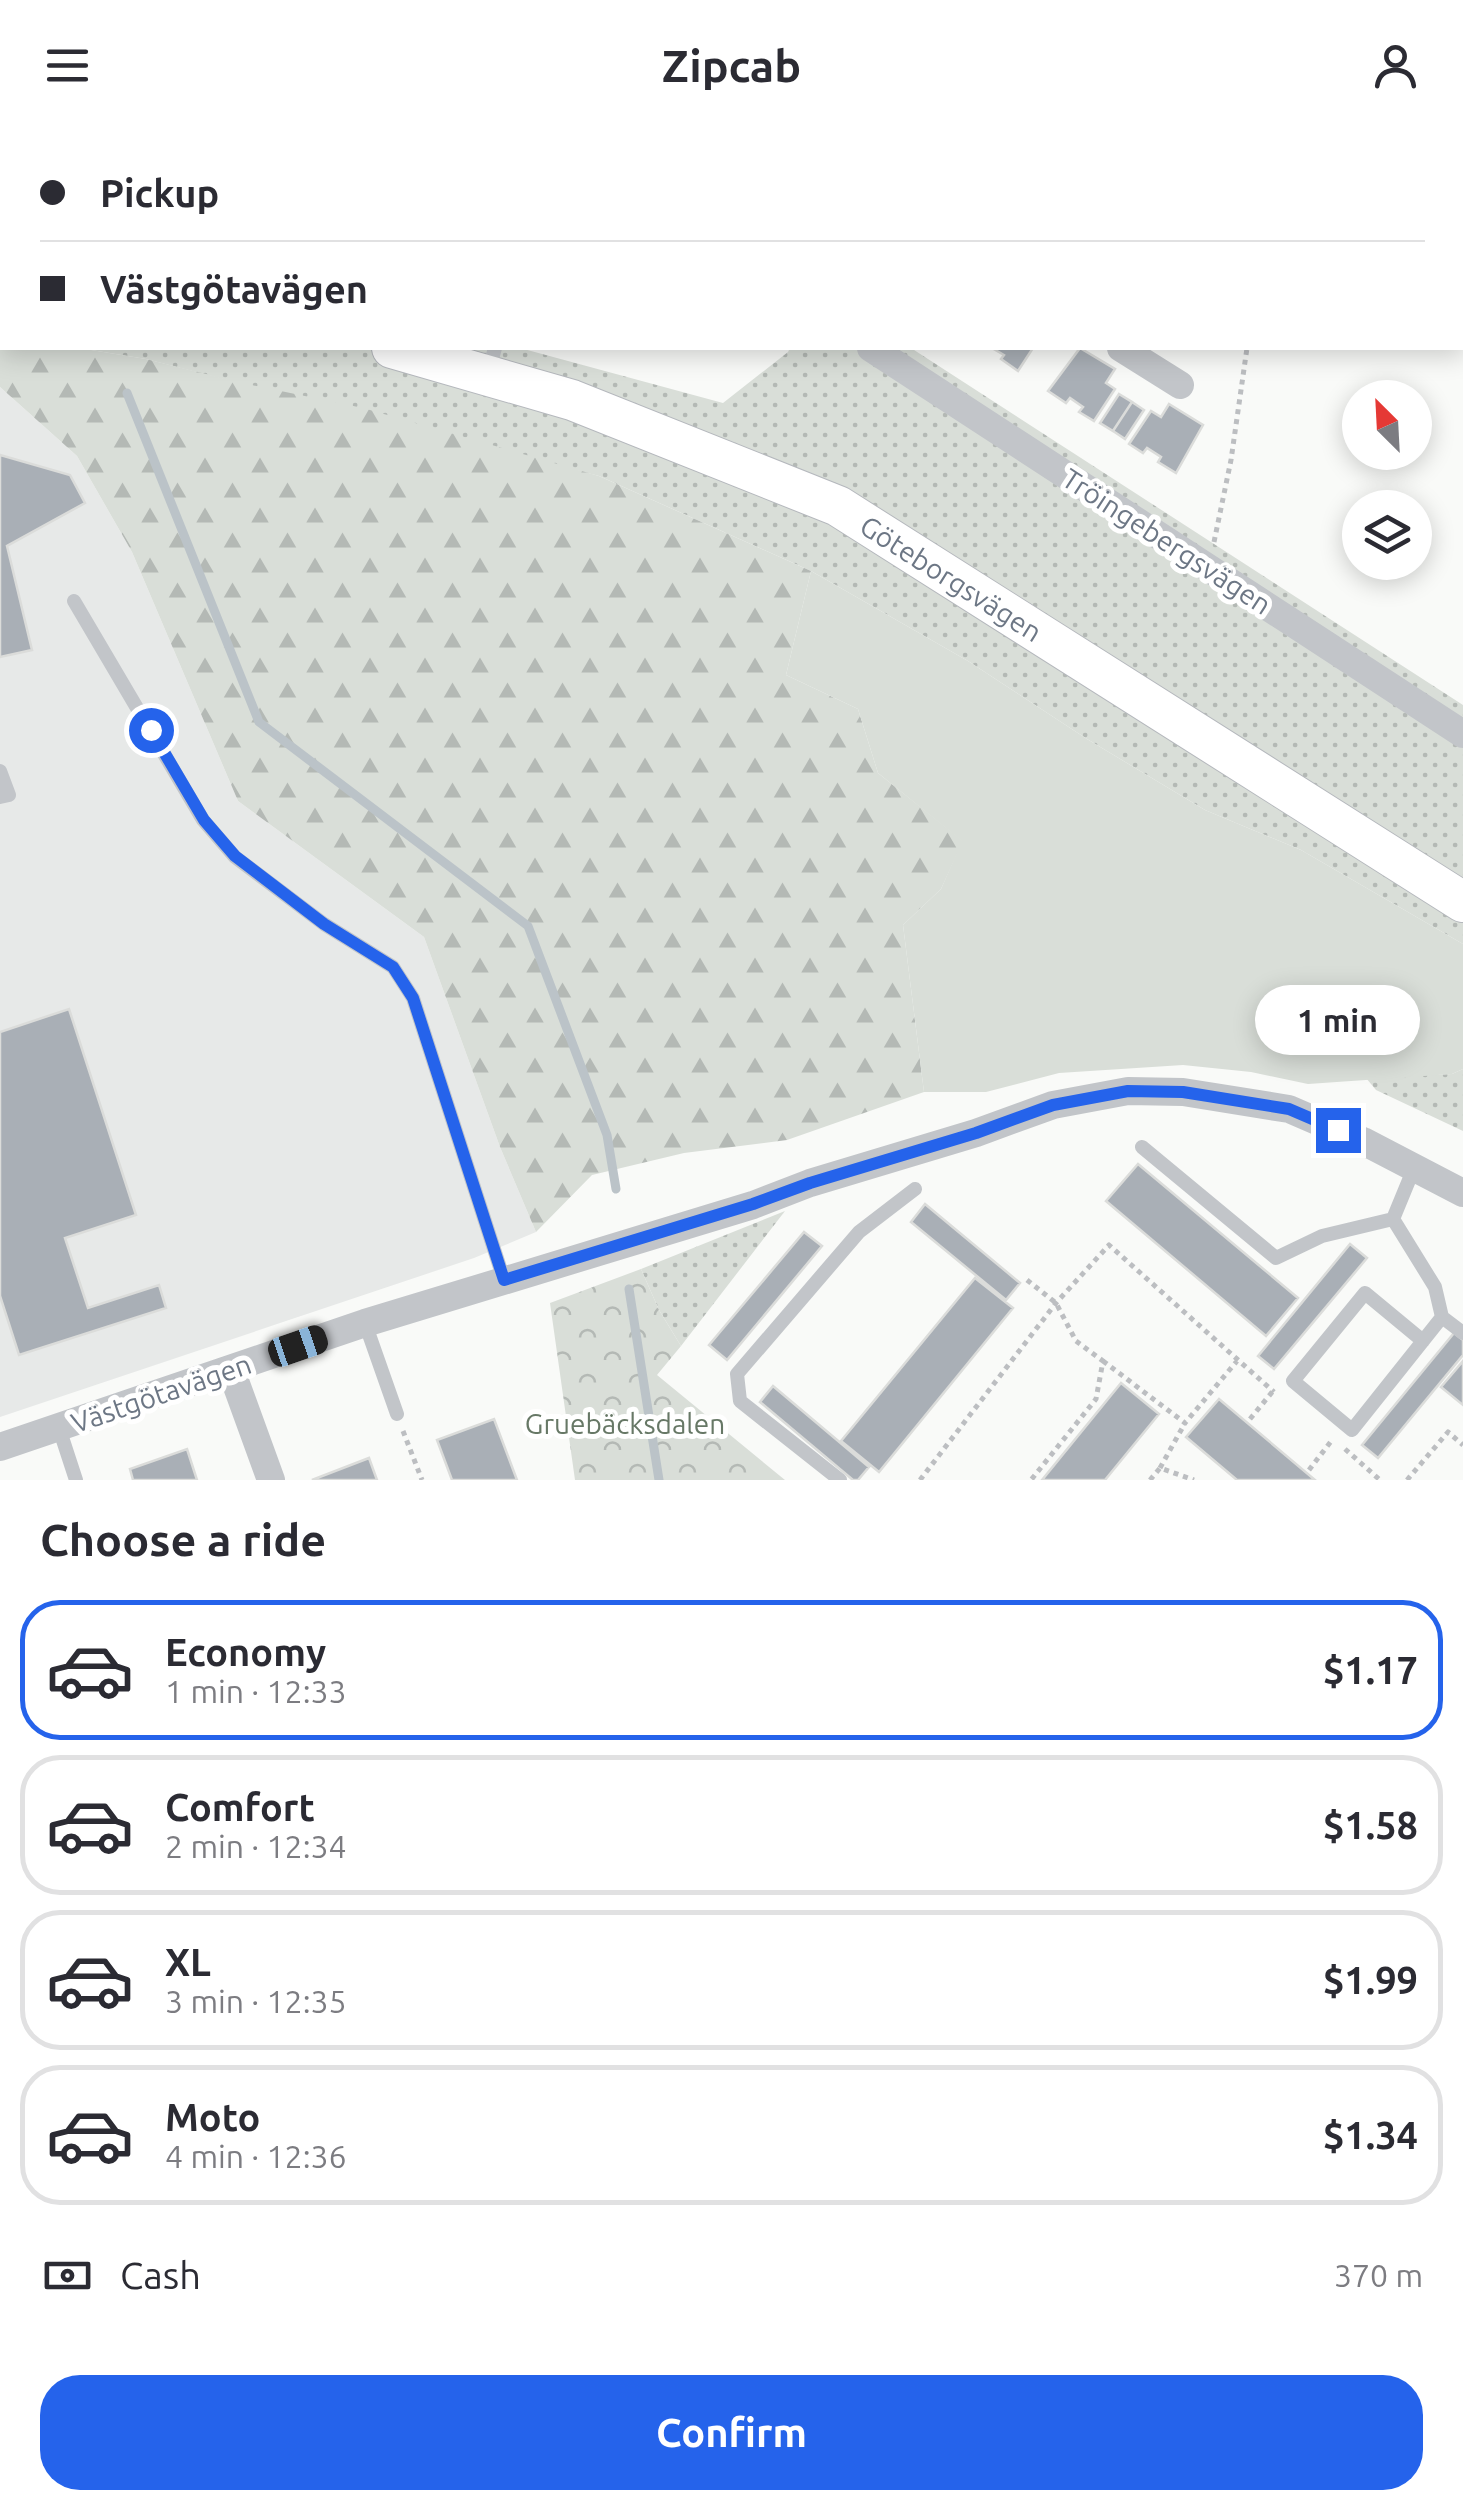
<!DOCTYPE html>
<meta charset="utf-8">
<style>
body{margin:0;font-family:Ubuntu,sans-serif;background:#f7f7f7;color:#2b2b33;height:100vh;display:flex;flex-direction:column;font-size:38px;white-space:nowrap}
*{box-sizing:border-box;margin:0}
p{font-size:32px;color:#7c7c81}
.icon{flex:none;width:55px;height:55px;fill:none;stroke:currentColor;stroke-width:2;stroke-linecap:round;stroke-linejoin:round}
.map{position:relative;height:1350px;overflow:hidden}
.sheet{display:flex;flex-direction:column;background:#fff;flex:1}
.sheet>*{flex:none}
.top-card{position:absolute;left:0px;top:0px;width:1465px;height:220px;box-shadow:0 5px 25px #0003;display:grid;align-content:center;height:220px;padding:0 40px;background:#fff}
.needle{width:65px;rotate:336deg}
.controls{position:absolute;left:1342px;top:250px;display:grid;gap:20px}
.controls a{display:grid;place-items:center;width:90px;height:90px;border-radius:50%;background:#fff;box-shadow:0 5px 25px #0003;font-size:50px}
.end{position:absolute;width:45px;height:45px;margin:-22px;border:12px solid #2563eb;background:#fff;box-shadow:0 0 0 5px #fff}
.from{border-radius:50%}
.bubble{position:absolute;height:70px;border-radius:35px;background:#fff;box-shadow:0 5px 25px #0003;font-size:32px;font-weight:700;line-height:70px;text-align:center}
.car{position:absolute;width:30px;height:60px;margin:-30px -15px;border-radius:12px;box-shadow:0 0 8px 2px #0007;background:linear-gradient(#222 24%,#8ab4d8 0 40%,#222 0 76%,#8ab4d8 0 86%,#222 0)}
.top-card b{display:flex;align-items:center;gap:35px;height:95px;font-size:38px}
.top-card b+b{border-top:2px solid #e1e1e2}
.top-card i{width:25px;height:25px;background:#2b2b33}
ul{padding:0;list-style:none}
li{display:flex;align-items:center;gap:30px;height:140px;margin:0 20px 15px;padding:0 20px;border:5px solid #e1e1e2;border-radius:40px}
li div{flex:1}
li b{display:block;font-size:38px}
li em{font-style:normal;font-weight:700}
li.current{border-color:#2563eb}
li>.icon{width:90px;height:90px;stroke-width:1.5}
h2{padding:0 40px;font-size:45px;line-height:120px}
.pay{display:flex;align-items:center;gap:25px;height:110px;padding:0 40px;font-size:38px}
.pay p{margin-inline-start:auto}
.cta{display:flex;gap:20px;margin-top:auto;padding:20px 40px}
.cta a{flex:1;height:115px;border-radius:40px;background:#2563eb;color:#fff;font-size:40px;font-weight:700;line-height:115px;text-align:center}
header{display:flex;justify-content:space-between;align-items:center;height:130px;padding:0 40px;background:#fff;font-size:45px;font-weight:700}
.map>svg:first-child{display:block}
</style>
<header><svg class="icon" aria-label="menu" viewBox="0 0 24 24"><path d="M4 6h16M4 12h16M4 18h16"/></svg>Zipcab<svg class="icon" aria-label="person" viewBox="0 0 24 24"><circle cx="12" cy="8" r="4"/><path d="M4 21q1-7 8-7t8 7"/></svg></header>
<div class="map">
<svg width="1463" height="1350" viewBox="0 0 1463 1350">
<defs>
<pattern id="grass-dots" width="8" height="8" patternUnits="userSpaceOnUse" patternTransform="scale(2.5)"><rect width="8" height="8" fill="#d9ded8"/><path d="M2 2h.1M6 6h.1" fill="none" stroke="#b4b9b5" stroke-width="1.8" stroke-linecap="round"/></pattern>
<pattern id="forest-firs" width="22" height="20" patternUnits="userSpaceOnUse" patternTransform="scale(2.5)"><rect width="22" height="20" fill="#d9ded8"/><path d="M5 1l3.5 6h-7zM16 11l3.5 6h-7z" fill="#b4b9b5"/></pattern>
<pattern id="park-crowns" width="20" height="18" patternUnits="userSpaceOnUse" patternTransform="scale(2.5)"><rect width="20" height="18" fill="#d9ded8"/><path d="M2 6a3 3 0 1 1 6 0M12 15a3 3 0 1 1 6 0" fill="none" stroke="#b4b9b5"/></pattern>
</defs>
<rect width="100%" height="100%" fill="#f9faf8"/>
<path fill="#e7e9e8" d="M0 257 77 326 132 422 238 671 424 807 500 1017 536 1102 474 1128 0 1287Z"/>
<path fill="url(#grass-dots)" d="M79 218H520L723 273 788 222 790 218H911L1463 575V814L1301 720 1205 680 1087 609 968 531 811 441 599 346 146 229Z
M1463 939V1001L1376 960 1366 948 1452 944Z
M785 1081 681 1216 659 1180 641 1139Z"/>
<path fill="url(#forest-firs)" d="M0 213 2 218H79L146 229 242 253 363 278 599 346 811 441 786 545 858 579 878 643 963 711 941 759 903 795 924 962 787 1010 684 1023 592 1045 536 1102 500 1017 424 807 238 671 132 422 77 326 0 257Z"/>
<path fill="url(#park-crowns)" d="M641 1139 659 1180 681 1216 657 1245 785 1350H575L550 1173Z"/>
<path fill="#d9ded8" d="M811 441 968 531 1087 609 1205 680 1301 720 1463 814V939L1452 944 1308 954 1251 942 1183 935 1059 943 986 962H924L903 795 941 759 962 711 878 643 858 579 786 545Z"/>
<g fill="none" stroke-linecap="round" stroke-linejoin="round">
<path stroke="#bbc3c8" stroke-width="9" d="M127 263 259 592 528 796 607 1005 616 1059
M629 1159 659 1350"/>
</g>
<path fill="#a9afb6" stroke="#dbdcda" stroke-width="2.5" d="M446 0H587V2Z
M992 218H1033L1018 241 1001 229 1004 225Z
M1080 218 1115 239 1106 253 1115 259 1094 291 1079 282 1083 277 1070 268 1066 273 1048 261Z
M1119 264 1132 272 1113 301 1100 293Z
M1132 272 1144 280 1125 309 1113 301Z
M1169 274 1203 295 1176 343 1158 332 1161 327 1147 318 1143 323 1129 314 1151 281 1161 287Z
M0 325 70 345 85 373 7 416 32 520 0 527Z
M69 879 136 1085 65 1108 88 1178 159 1155 166 1178 19 1225 0 1166V902Z
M1138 1034 1298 1168 1266 1206 1106 1071Z
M925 1074 1020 1153 1006 1170 911 1092Z
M804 1102 822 1116 727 1230 709 1215Z
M1350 1114 1367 1128 1274 1239 1258 1226Z
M975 1148 1013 1178 879 1342 841 1311Z
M1454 1203 1463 1210V1225L1378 1328 1362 1315Z
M1463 1231V1275L1441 1257Z
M1121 1253 1159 1284 1105 1350H1042Z
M773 1256 869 1337 858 1350H853L760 1272Z
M1219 1269 1315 1350H1237L1186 1307Z
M494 1289 517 1350H452L437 1310Z
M187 1319 197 1350H133L130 1339Z
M369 1328 377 1350H312Z"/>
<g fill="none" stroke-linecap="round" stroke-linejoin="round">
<defs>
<g id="secondary">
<path d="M0 164 2 163"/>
<path id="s1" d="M392 218 572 270 838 376 1463 772"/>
</g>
</defs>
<use href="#secondary" stroke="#b5b8bd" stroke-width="42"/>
<path stroke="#bcbec1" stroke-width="5" stroke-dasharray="5 5" stroke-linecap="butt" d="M1214 412 1231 330 1247 218
M1027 1150 1056 1173 1076 1211 1103 1231 1096 1269 1031 1350
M1103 1231 1185 1293 1237 1231
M1250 1289 1273 1261
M403 1301 422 1350
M1345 1319 1380 1350
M1160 1338 1185 1293
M1309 1340 1332 1310
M920 1350 1056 1173 1109 1115 1274 1262
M1150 1350 1160 1338 1194 1350
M1407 1350 1448 1302 1463 1315"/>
<path stroke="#c2c5c9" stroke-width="14" d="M635 2V0
M1462 92 1463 94
M488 243 495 218
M74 471 203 690 235 727 324 794 393 837 413 868 504 1150
M0 641 9 665 0 667
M1142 1017 1276 1128 1322 1106 1393 1089
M1414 1038 1393 1089 1435 1157 1442 1187 1352 1300 1293 1251 1365 1163 1423 1211
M1442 1187 1463 1203
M365 1193 397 1284
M59 1298 76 1350
M840 1350 740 1271 737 1244 859 1102 915 1059"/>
<path stroke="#c2c5c9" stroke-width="28" d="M1144 0 1145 2
M808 2V0
M951 2 952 0
M1294 2V0
M1462 133H1463
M871 218 1463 604
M1121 218 1180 255
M231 1240 271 1350
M0 1317 365 1193 753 1075 810 1053 976 1003 1053 975 1128 961 1183 962 1289 979 1363 1011 1463 1063"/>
<use href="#secondary" stroke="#fff" stroke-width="40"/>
</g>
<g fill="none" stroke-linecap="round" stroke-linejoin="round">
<path stroke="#2563eb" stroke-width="12" d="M151 600 204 690 235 726 324 794 393 837 413 868 504 1150 753 1074 810 1053 976 1003 1053 975 1128 961 1183 962 1289 979 1338 1000"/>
</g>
<g text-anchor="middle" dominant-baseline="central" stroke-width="10" stroke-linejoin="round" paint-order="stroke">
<g font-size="28" fill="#6d7785" stroke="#fff">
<text transform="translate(1167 411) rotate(33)">Tröingebergsvägen</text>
<text stroke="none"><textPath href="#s1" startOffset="608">Göteborgsvägen</textPath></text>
<text transform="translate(161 1263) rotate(-19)">Västgötavägen</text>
</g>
<g font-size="28" fill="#677866" stroke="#fff">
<text x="625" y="1293">Gruebäcksdalen</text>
</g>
</g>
</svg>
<div class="controls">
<a><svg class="needle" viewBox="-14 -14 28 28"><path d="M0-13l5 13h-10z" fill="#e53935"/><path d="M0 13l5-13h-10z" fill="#7c7c81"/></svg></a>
<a><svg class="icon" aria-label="layers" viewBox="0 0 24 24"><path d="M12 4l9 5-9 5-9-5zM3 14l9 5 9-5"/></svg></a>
</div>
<i class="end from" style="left:151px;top:600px"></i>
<i class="end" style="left:1338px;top:1000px"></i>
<div class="bubble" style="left:1255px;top:855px;width:165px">1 min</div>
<i class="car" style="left:298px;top:1216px;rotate:71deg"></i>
<div class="top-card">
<b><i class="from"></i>Pickup</b>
<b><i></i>Västgötavägen</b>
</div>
</div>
<section class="sheet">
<h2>Choose a ride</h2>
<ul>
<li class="current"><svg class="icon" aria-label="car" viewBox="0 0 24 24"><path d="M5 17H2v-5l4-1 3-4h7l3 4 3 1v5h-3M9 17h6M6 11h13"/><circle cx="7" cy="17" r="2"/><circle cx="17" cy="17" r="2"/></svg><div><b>Economy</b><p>1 min · 12:33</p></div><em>$1.17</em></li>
<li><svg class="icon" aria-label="car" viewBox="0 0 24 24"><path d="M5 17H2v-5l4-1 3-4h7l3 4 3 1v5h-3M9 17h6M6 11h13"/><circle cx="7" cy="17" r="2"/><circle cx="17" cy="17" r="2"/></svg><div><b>Comfort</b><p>2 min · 12:34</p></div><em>$1.58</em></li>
<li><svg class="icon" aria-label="car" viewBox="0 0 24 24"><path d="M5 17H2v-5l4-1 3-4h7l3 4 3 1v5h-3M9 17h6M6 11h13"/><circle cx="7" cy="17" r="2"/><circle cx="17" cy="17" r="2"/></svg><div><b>XL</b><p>3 min · 12:35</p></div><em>$1.99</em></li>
<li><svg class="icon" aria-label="car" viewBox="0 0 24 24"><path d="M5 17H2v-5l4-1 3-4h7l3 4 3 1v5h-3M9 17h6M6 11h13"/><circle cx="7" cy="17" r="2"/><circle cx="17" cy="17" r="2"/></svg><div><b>Moto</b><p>4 min · 12:36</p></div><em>$1.34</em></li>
</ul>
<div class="pay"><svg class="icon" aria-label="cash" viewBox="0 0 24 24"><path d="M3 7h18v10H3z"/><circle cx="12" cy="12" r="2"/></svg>Cash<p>370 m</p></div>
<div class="cta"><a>Confirm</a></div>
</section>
